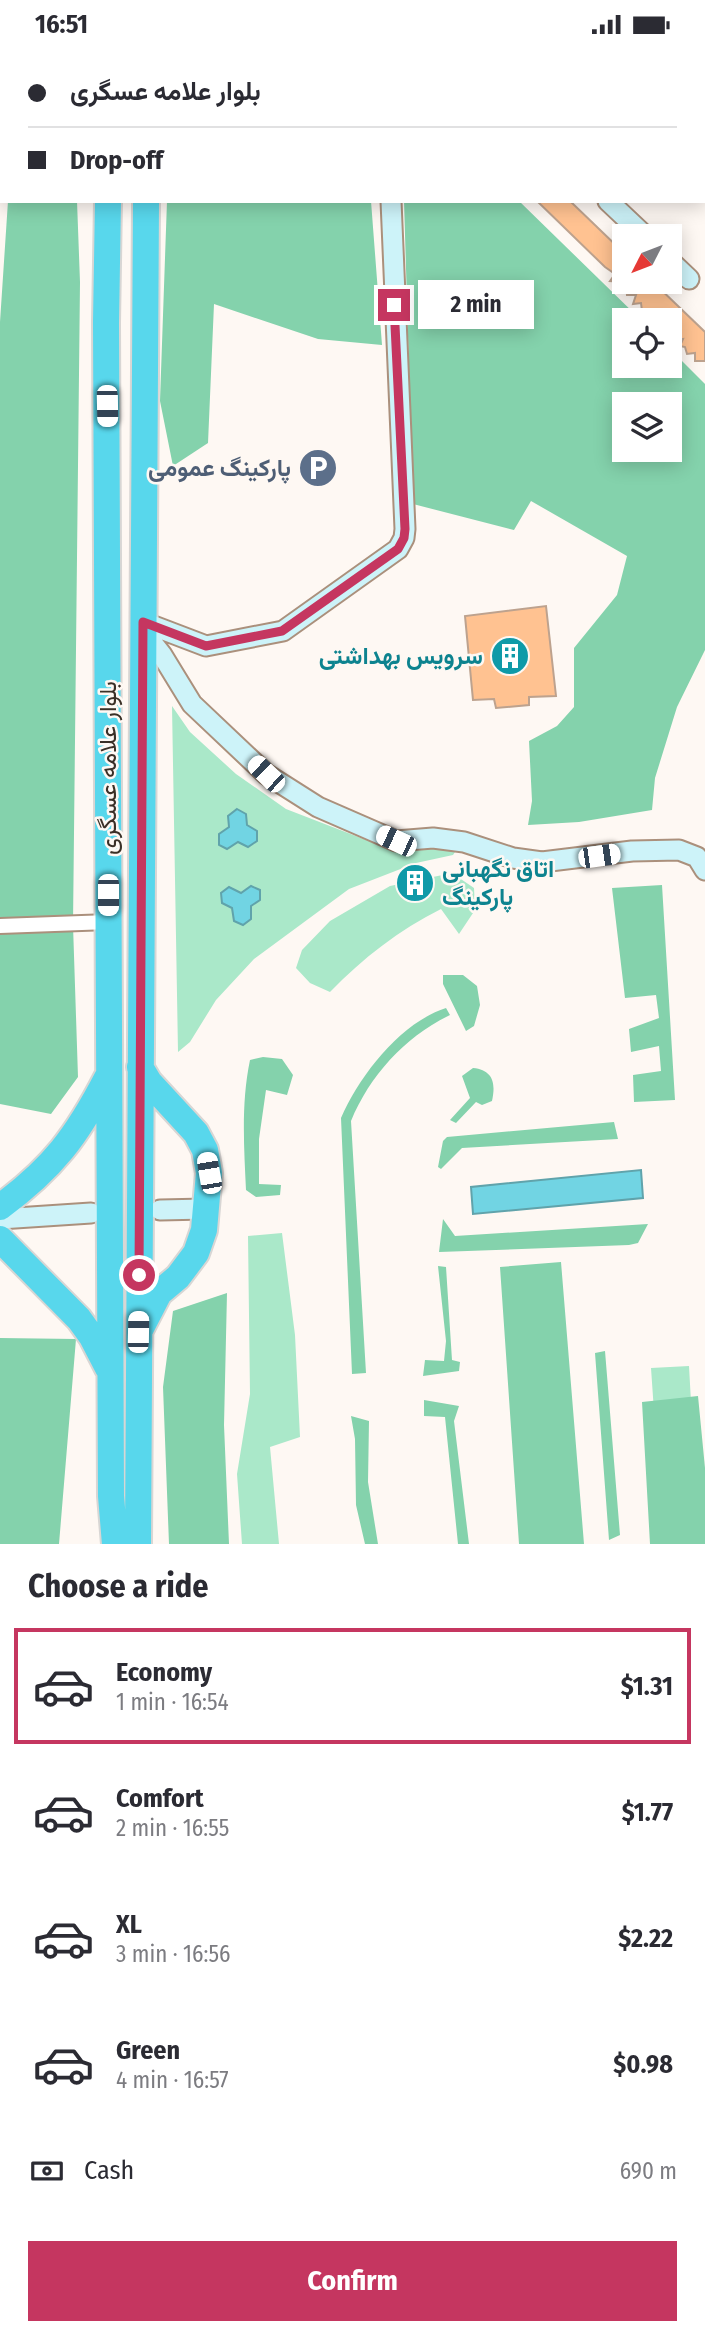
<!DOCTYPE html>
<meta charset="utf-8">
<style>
body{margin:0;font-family:"Fira Sans Condensed",Vazirmatn,sans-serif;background:#f7f7f7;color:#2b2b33;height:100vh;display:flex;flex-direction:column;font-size:26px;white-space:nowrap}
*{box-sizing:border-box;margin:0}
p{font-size:23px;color:#7c7c81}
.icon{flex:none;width:38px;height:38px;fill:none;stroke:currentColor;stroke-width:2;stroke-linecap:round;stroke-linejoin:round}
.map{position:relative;height:1495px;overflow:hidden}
.details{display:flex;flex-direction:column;background:#fff;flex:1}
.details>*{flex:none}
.top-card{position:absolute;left:0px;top:0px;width:705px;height:154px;box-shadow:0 4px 18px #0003;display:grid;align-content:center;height:154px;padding:0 28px;background:#fff}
.needle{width:46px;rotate:228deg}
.tools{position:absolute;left:612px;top:175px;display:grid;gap:14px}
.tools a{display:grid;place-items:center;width:70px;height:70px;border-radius:0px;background:#fff;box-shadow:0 4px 18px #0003;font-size:35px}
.end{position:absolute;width:32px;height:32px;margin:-16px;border:9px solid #c53660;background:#fff;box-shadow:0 0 0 4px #fff}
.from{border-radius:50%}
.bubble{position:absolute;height:49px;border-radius:0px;background:#fff;box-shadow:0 4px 18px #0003;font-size:23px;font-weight:700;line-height:49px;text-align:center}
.car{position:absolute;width:21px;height:42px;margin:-21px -10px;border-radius:9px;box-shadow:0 0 5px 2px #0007;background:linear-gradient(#fff 24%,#345 0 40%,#fff 0 76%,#345 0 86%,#fff 0)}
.top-card b{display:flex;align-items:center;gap:24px;height:66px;font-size:26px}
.top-card b+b{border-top:2px solid #e1e1e2}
.top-card i{width:18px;height:18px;background:#2b2b33}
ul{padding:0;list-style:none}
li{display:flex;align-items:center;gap:21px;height:116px;margin:0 14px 10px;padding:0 14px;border:4px solid transparent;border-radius:0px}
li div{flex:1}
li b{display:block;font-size:26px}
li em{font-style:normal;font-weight:700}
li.current{border-color:#c53660}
li>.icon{width:63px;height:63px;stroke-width:1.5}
h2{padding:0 28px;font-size:32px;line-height:84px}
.pay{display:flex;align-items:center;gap:18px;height:77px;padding:0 28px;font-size:26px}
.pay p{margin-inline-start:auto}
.action{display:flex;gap:14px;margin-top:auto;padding:14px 28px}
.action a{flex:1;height:80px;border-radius:0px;background:#c53660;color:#fff;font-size:28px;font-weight:700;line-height:80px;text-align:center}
.status{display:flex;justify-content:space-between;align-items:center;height:49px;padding:0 35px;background:#fff;direction:ltr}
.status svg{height:19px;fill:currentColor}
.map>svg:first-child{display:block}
</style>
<div class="status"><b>16:51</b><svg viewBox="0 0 49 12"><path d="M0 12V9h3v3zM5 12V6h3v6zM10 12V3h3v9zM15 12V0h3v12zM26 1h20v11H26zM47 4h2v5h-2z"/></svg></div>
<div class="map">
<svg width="705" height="1495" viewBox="0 0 705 1495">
<rect width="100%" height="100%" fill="#fef8f3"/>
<path fill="#aae8c9" d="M172 657 190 683 236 725 286 760 379 796 411 799 457 800 453 806 416 814 349 840 254 910 216 951 190 993 178 1003Z
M452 824 474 839 475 861 459 885 441 860C399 881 363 909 330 943L310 934 296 919 302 901 330 872 390 837Z
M282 1184 295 1286 300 1388 270 1398 279 1495H242L237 1425 250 1345 248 1187Z
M689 1317 691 1353 655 1377 651 1319Z"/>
<path fill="#84d2ac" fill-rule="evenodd" d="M0 0H72V2H2V45Z
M171 0H352L353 2H171Z
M8 152H77L80 233 73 876 78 1028 51 1065 0 1055V273Z
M167 152H371L382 296 318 290 214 255 208 394 173 417 160 352Z
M404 152H519L641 271H625V317H670V300L705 335V601L677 658 655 729 652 761 579 773 528 776 532 752 529 692 557 677 574 658V599L617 546 627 507 531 452 514 481 413 455ZM625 355H670V401H625Z
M662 836 675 1051 634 1053 633 1026 661 1022 659 997 631 1003 629 980 659 969 656 946 625 949 612 839Z
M443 926H463L477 937 480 956 474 977 466 982 443 935Z
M446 959 450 966C405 988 370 1026 351 1072L366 1324 352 1325 341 1069C360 1026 400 974 446 959Z
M263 1008 282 1010 293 1026 287 1046 266 1041 259 1090V1135L281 1136 280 1146 256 1148 246 1141C244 1098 241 1054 250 1011Z
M473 1019C493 1021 496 1034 492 1052L482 1056 476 1053 456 1074 450 1071 470 1049 462 1027Z
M614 1073 618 1090 462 1099 441 1120 438 1118 443 1092 447 1088Z
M443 1170 455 1187 648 1175 638 1194 629 1196 439 1203Z
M561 1213 584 1495H519L500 1218Z
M438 1217 446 1218 452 1311 460 1313 459 1322 423 1327 425 1311 444 1312 446 1292Z
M227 1244 224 1376 229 1495H169L163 1338 173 1262Z
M0 1289 76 1290 59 1495H0Z
M605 1302 620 1486 609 1491 595 1304Z
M698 1347 705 1419V1495H650L642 1353Z
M424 1351 459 1357 454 1372 469 1495H458L445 1368 424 1367Z
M351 1367 369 1372 368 1433 378 1495H365L356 1456 355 1390Z"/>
<path fill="#71d4e3" stroke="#60a3ab" stroke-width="2" d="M237 760 246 765 247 776 257 782V792L248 798 238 793 227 800 219 796V785L229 778 228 767Z
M251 837 260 841V851L251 857V870L243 876 234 872 232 859 222 854 221 844 229 838 241 844Z
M641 1121 643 1149 473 1165 471 1138Z"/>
<path fill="#ffc291" stroke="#bda28e" stroke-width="2" d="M537 152H570L625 205V233L610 232 615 225 605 218Z
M626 233H653L705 283V312H695V304L687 305 685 298 680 297 683 290 675 291 674 283H670V271L649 269 648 261 642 262 641 254 633 255 636 246H627Z
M546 557 556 647 529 648V656L496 659 494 650 473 651 465 567Z"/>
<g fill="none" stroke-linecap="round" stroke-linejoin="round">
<defs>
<path id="street" d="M0 877 109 873"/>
<path id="secondary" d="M386 0V2
M444 0 447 2
M608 152 645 187
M670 212 689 230
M143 573 206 597 283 582 398 500 404 489 405 480 391 152
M143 582 162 606 192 655 266 725 318 758 396 792 433 789 464 793 513 809 542 813 632 802 679 801 697 808 705 821
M160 1161 205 1160
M0 1170 91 1164"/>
<path id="highway" d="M109 0V2
M150 2V0
M108 152 106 274 111 1447 115 1495
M140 1018 149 1033 196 1084 205 1101 209 1124 204 1181 196 1204 178 1228 159 1244 141 1279
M0 1158C53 1119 77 1087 107 1029
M0 1190 79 1270 92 1288 108 1319
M138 1495 146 152"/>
</defs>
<use href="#street" stroke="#ab907c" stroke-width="18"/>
<use href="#secondary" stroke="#ab907c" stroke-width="23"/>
<use href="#highway" stroke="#d8d6d4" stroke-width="30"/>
<use href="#street" stroke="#fff" stroke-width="14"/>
<use href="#secondary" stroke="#cdf3f9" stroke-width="19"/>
<use href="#highway" stroke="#58d7ec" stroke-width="26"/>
</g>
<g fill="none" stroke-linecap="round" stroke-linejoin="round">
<path stroke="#c53660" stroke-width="9" d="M139 1226 143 573 206 597 282 582 398 500 404 489 405 480 394 256"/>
</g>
<defs>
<symbol id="parking-disc" viewBox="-11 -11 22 22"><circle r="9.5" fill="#5c6f8a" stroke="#fef8f3"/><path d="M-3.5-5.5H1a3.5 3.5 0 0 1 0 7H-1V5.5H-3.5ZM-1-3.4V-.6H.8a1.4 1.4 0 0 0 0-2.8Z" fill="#fff"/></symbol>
<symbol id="building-disc" viewBox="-11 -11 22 22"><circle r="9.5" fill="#0f9aa8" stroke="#fef8f3"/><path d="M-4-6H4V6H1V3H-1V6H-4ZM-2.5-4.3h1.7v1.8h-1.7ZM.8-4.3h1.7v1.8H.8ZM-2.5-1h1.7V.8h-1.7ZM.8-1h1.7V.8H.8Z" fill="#fff"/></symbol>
</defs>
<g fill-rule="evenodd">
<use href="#parking-disc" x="296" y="397" width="44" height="44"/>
<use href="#building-disc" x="488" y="585" width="44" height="44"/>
<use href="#building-disc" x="393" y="812" width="44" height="44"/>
</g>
<g text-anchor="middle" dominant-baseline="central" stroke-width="5" stroke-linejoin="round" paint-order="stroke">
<g font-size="24" font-weight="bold" fill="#4e5e75" stroke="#fef8f3" text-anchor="end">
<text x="291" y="419">پارکینگ عمومی</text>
</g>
<g font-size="24" font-weight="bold" fill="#0d838f" stroke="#fef8f3" text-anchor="end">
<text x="483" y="607">سرویس بهداشتی</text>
<text x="442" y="820" text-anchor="start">اتاق نگهبانی<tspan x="442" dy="28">پارکینگ</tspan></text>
</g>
<g font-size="24" fill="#3a3027" stroke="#fef8f3">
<text transform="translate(108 719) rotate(-90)">بلوار علامه عسگری</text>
</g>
</g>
</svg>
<div class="tools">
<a><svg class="needle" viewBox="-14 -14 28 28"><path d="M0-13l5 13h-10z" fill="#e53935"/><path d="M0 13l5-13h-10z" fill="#7c7c81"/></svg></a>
<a><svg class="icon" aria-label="locate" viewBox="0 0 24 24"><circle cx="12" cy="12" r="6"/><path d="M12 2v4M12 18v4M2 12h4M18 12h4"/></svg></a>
<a><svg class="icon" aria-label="layers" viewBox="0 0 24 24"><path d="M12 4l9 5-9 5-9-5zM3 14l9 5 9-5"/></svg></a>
</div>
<i class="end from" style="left:139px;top:1226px"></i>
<i class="end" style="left:394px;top:256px"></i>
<div class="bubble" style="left:418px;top:231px;width:116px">2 min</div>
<i class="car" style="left:107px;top:357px;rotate:179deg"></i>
<i class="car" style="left:266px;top:725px;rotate:314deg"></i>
<i class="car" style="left:396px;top:792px;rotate:295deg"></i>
<i class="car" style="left:599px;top:807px;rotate:82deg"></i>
<i class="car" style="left:108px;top:846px;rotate:180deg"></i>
<i class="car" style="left:209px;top:1124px;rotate:350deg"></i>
<i class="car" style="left:138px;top:1283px;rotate:1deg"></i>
<div class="top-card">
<b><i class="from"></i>بلوار علامه عسگری</b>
<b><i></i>Drop-off</b>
</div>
</div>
<section class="details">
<h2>Choose a ride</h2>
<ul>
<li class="current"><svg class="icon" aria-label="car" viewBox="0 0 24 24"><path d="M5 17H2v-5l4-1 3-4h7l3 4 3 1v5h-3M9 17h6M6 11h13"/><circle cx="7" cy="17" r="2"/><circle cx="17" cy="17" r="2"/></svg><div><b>Economy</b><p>1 min · 16:54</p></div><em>$1.31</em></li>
<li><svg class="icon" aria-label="car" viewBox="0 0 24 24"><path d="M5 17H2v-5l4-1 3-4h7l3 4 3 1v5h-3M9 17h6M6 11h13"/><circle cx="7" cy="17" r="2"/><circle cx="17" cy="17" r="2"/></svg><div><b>Comfort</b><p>2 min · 16:55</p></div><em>$1.77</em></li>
<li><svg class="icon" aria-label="car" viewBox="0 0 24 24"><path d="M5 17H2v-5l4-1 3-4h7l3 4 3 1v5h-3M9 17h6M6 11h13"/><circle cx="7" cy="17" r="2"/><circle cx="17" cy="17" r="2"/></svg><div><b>XL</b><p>3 min · 16:56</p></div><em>$2.22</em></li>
<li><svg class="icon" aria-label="car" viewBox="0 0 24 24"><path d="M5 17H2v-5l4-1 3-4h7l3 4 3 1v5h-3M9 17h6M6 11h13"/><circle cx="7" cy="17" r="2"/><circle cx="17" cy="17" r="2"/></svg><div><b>Green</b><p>4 min · 16:57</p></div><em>$0.98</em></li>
</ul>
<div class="pay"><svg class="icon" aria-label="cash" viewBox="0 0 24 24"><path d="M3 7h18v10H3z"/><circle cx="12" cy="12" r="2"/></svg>Cash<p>690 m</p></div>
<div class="action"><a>Confirm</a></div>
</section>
